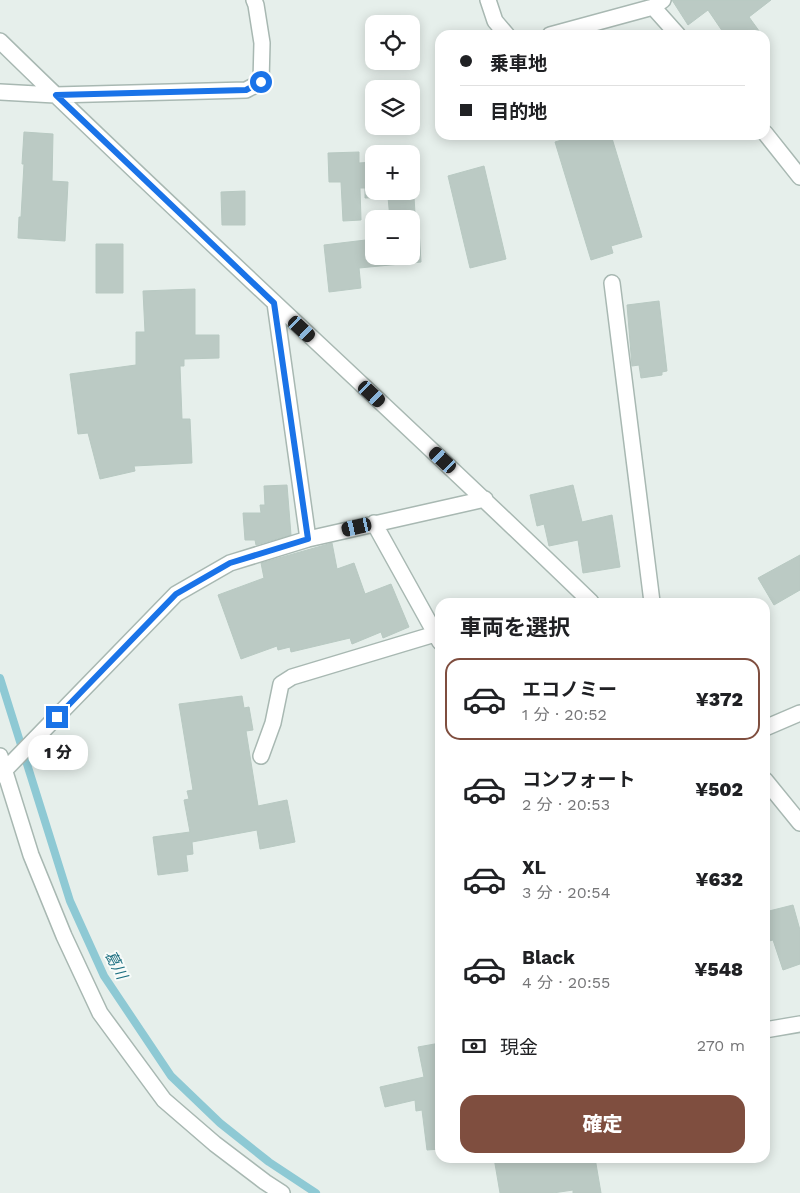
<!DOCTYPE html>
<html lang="ja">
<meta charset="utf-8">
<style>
body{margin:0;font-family:"Work Sans","Noto Sans JP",sans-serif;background:#f2f2f2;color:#202124;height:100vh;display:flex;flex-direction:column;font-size:19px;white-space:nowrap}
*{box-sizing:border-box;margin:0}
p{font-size:16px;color:#757577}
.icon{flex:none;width:28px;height:28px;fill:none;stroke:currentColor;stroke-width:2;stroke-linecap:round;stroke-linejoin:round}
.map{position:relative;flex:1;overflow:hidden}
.sheet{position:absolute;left:435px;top:598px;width:335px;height:565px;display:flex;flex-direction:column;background:#fff;border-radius:15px;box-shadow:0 2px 12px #0003}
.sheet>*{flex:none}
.banner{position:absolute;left:435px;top:30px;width:335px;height:110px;border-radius:15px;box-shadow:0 2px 12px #0003;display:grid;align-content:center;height:110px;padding:0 25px;background:#fff}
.tools{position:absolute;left:365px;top:15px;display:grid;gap:10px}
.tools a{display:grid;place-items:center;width:55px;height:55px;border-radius:10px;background:#fff;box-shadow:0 2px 12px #0003;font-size:25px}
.end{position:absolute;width:22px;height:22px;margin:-11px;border:6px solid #1a73e8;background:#fff;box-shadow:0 0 0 2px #fff}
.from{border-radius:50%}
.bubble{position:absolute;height:35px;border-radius:15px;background:#fff;box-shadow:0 2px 12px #0003;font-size:16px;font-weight:800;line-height:35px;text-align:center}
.car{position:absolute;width:15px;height:30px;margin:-15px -8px;border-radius:6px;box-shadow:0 0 4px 1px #0007;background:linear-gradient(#222 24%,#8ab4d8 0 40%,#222 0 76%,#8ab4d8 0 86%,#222 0)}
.banner b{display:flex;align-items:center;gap:18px;height:48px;font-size:19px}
.banner b+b{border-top:1px solid #e0e0e0}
.banner i{width:12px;height:12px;background:#202124}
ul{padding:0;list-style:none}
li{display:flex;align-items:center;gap:15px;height:82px;margin:0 10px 8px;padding:0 15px;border:2px solid transparent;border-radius:15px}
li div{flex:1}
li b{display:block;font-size:19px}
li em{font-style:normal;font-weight:800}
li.selected{border-color:#7f4e3f}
li>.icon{width:45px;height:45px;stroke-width:1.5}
h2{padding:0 25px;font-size:22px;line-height:60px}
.pay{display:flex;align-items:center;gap:12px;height:55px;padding:0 25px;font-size:19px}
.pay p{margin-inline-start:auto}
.primary-button{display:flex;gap:10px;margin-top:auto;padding:10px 25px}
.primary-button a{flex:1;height:58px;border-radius:15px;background:#7f4e3f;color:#fff;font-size:20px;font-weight:800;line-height:58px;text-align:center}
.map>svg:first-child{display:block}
</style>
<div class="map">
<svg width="800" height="1193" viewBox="0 0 800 1193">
<rect width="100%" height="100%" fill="#e6efeb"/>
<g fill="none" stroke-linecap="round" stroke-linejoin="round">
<path stroke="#8ec9d4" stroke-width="8" d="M0 678 70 901 104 976 171 1076 220 1123 269 1162 316 1193"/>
</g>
<path fill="#bbcac4" stroke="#b8c9c2" d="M672 0H771L749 17 762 35H725L708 10 688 25Z
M24 132 53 134 52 181 68 182 65 241 18 238 19 217H21L24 164H22Z
M578 135H611L642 237 611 246 613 253 591 260 555 142Z
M359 152V163L374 162V191H411L412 164 416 230H419L421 262 359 268 361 288 329 292 324 245 374 239V256H411V219H390L388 197 365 198V188H360L361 220 343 221 341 182H329L328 153Z
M484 166 506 259 470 268 448 176Z
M245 191V225H222L221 192Z
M96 244H123V293H96Z
M195 289V335H219V358L184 359V366H180L182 419H190L192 463 134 466 135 471 100 479 88 433 78 434 70 374 136 365V332H145L143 291Z
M659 301 667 371 662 372V375L641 378 639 365 632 366 627 305Z
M287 485 291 535 256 545 255 540H245L243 513H261L260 505H265L264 486Z
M573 485 582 522 612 515 620 567 583 573 578 540 549 546 544 524 537 526 530 495Z
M332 543 337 569 354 563 365 594 391 584 409 627 383 638 381 632 352 644 350 638 291 652 290 647 278 650 277 646 241 659 218 595 264 578 261 563Z
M800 555V590L774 605 758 578Z
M242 696 244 708 249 707 253 730 246 731 258 806 287 800 295 842 260 849 257 830 192 842 193 854 186 855 188 871 158 875 153 837 190 832 184 800 189 799 187 791 193 790 179 704Z
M793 905 800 930V964L783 970 773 940 765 942V912Z
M440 1043V1149L427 1150 422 1110 416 1111 415 1100 385 1107 380 1087 424 1077 418 1047Z
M494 1158H595L601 1193H573V1190L553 1193H500Z"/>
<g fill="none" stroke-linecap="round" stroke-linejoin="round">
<defs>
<path id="minor" d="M488 0 495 21 507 35
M653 7 678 35
M550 35 653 7 663 0
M0 41C194 231 396 413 591 602
M0 92 55 95 246 90 261 82 262 43 256 5 254 0
M765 133 800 177
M612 283 652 602
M275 303 308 539
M374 523 440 642
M765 728 800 713
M0 756 31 855 64 936 100 1013 164 1100 215 1144 265 1182 282 1193
M261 756 273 723 281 684 292 677 435 634
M0 775 176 594 230 563 308 539 485 499
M765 780 800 823
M765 1030 800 1024"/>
</defs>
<use href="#minor" stroke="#a8b8b2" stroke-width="18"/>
<use href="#minor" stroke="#fff" stroke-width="15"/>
</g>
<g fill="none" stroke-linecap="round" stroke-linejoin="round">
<path stroke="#1a73e8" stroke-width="6" d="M57 717 176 594 230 563 308 539 274 303 56 95 246 90 261 82"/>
</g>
<g text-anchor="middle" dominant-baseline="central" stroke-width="4" stroke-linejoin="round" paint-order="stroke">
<g font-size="15" font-style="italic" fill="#1c6f80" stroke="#f7fbf9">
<text transform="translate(116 965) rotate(62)">葛川</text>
</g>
</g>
</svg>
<div class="tools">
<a><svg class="icon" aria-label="locate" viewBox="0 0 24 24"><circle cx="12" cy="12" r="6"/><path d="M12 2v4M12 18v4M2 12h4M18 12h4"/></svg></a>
<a><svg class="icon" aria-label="layers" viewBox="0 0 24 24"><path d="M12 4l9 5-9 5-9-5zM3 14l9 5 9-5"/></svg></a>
<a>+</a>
<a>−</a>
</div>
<i class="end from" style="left:261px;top:82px"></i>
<i class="end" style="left:57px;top:717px"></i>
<div class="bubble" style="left:28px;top:735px;width:60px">1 分</div>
<i class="car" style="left:302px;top:329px;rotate:133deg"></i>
<i class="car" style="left:372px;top:394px;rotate:133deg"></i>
<i class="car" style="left:443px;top:460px;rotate:313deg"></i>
<i class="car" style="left:357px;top:527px;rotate:257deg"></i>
<div class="banner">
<b><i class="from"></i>乗車地</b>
<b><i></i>目的地</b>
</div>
<section class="sheet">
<h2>車両を選択</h2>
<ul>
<li class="selected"><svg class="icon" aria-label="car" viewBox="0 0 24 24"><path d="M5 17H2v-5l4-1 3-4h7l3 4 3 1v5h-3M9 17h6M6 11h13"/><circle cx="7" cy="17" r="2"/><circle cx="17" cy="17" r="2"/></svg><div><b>エコノミー</b><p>1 分 · 20:52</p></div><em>¥372</em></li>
<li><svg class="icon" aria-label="car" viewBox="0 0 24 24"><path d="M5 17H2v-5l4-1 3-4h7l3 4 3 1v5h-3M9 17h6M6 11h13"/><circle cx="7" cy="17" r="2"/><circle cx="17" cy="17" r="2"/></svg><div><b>コンフォート</b><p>2 分 · 20:53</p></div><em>¥502</em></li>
<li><svg class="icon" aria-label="car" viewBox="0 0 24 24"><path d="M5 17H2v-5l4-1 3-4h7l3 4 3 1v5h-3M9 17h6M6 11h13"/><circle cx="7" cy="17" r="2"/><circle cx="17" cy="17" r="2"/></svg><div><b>XL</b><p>3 分 · 20:54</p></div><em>¥632</em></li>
<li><svg class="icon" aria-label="car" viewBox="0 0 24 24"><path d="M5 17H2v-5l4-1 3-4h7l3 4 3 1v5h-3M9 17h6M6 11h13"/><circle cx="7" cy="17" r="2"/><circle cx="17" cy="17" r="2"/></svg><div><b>Black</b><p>4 分 · 20:55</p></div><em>¥548</em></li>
</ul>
<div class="pay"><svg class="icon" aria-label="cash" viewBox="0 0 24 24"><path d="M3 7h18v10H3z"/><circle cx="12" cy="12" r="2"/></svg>現金<p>270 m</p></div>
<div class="primary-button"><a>確定</a></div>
</section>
</div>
